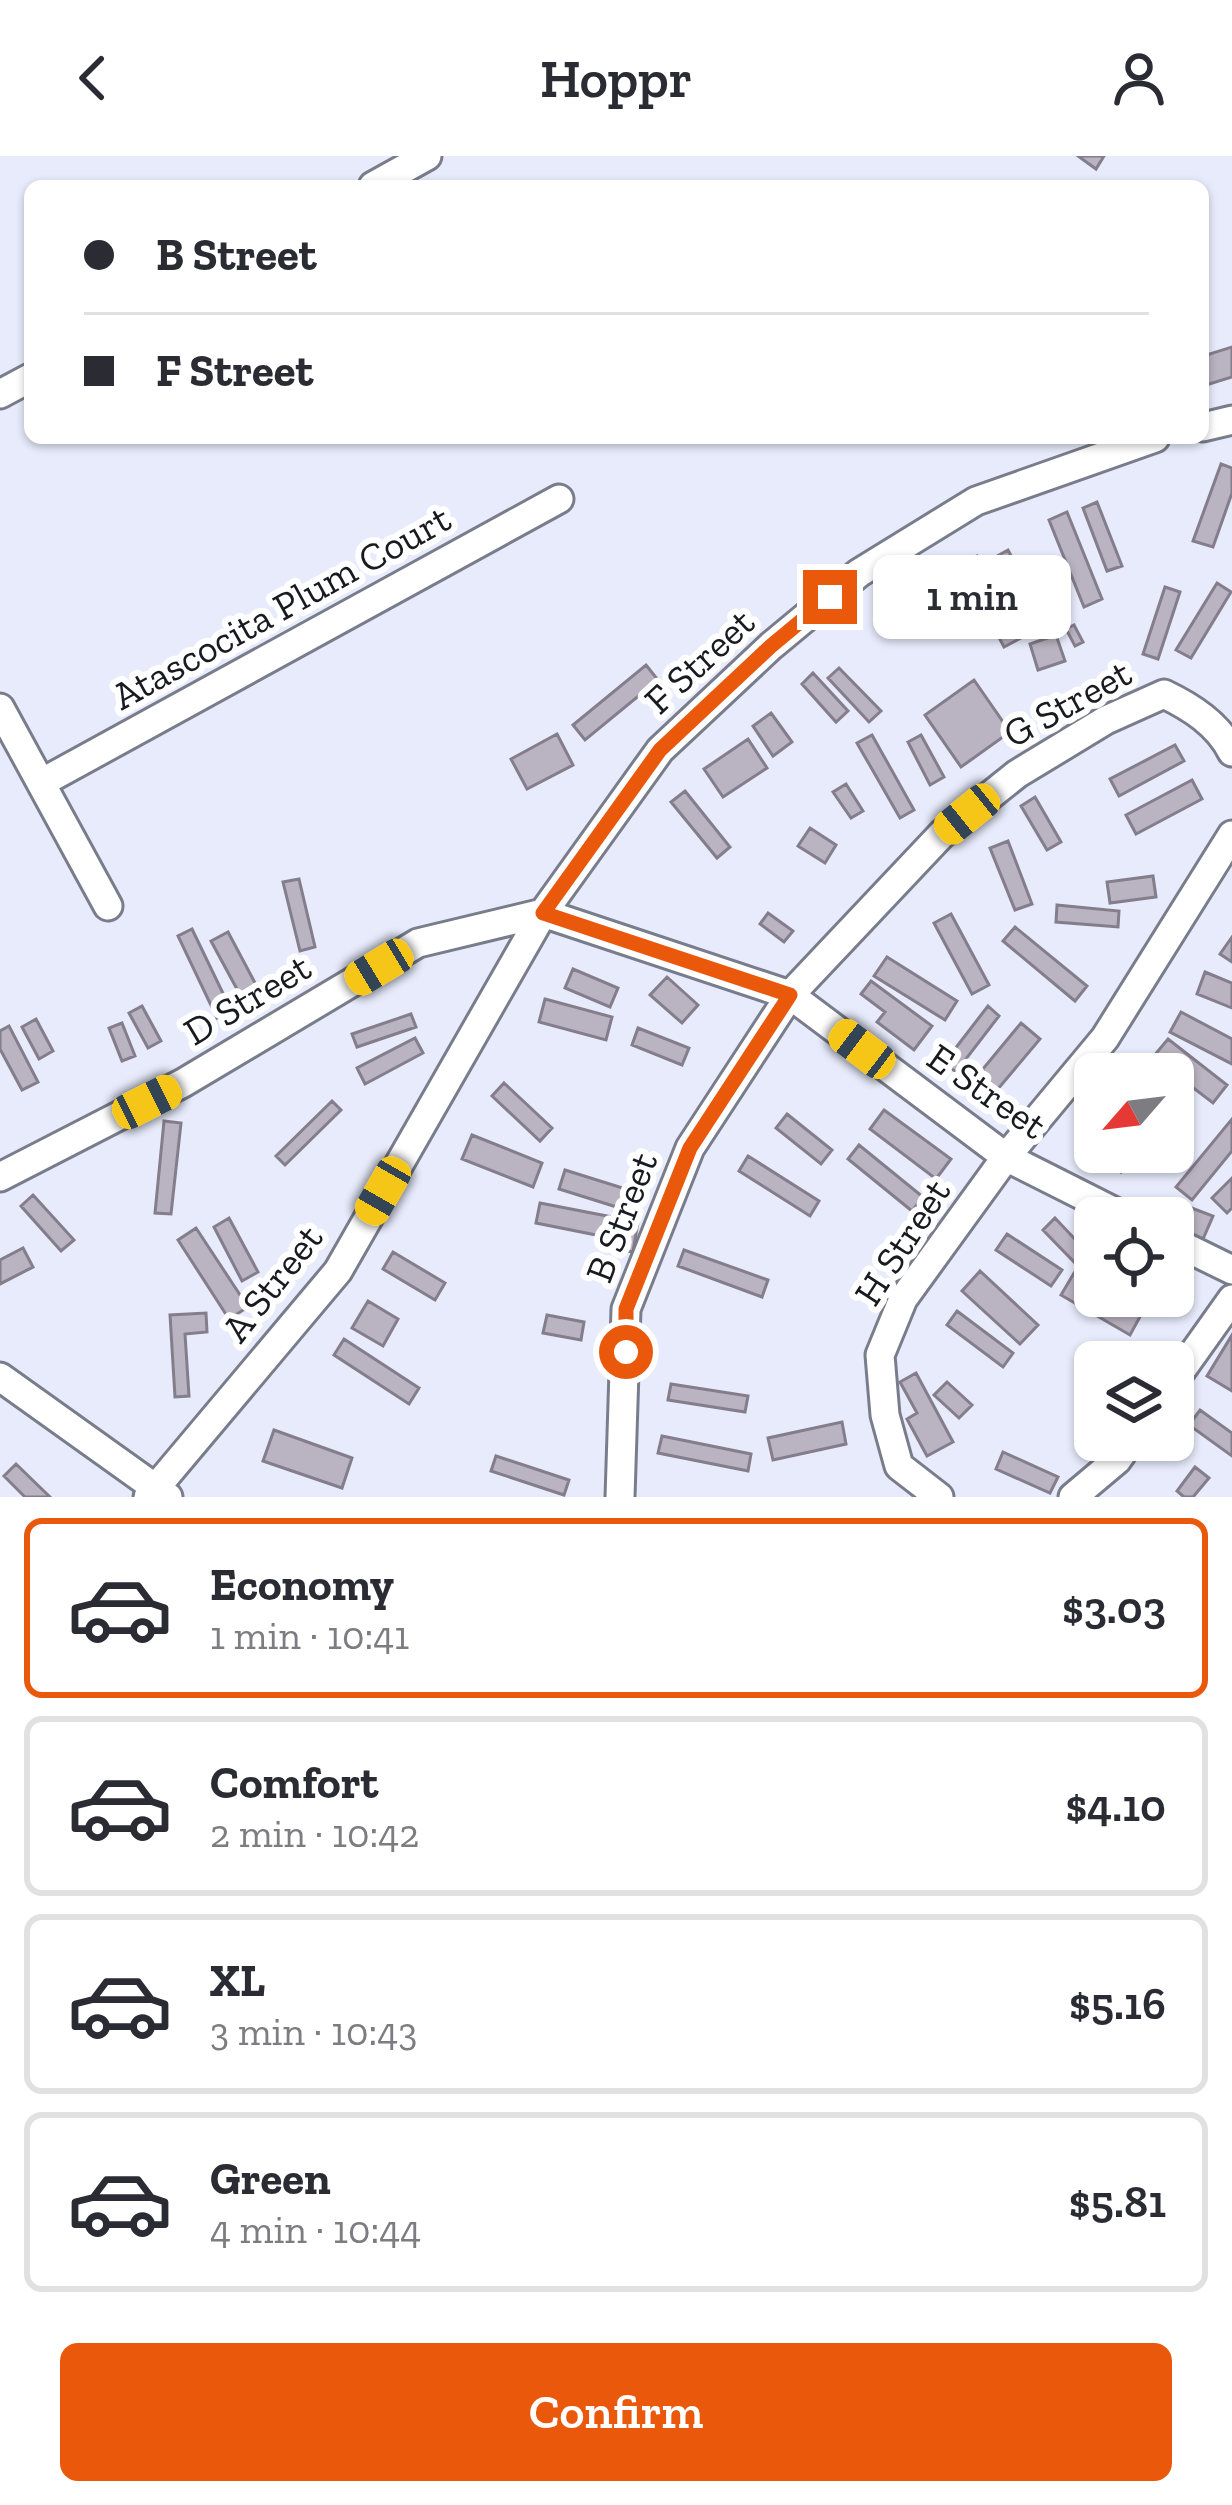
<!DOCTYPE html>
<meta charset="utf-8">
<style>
body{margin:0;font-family:"Zilla Slab",serif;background:#f2f2f3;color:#2b2b33;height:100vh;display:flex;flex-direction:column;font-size:45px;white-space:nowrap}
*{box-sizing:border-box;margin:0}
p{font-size:39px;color:#7c7c81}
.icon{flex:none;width:66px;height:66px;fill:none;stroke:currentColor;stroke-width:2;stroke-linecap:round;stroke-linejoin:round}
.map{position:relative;height:1341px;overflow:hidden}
.side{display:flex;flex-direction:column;background:#fff;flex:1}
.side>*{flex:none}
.banner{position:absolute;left:24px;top:24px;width:1185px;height:264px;border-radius:18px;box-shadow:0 3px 9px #0004;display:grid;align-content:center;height:264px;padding:0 60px;background:#fff}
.needle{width:78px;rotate:242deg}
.fabs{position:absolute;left:1074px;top:897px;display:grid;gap:24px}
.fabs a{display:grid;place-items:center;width:120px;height:120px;border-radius:18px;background:#fff;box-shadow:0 3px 9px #0004;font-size:60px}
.end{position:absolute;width:54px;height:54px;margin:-27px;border:15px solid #ea580c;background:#fff;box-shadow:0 0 0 6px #fff}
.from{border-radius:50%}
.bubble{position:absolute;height:84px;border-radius:18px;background:#fff;box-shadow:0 3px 9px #0004;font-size:39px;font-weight:600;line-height:84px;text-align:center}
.car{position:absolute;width:36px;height:72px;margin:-36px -18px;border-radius:15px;box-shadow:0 0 9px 3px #0007;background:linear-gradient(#f5c518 24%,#345 0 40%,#f5c518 0 76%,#345 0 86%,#f5c518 0)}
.banner b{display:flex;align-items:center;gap:42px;height:114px;font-size:45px}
.banner b+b{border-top:3px solid #e1e1e2}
.banner i{width:30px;height:30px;background:#2b2b33}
ul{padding:21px 0 0;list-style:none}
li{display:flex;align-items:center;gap:36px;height:180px;margin:0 24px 18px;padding:0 36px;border:6px solid #e1e1e2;border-radius:18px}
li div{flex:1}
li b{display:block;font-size:45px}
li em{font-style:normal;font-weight:600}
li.active{border-color:#ea580c}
li>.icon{width:108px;height:108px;stroke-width:1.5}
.action{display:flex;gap:24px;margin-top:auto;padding:24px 60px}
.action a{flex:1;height:138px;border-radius:18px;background:#ea580c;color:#fff;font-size:48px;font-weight:600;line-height:138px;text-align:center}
header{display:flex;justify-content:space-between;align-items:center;height:156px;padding:0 60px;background:#fff;font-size:54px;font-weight:600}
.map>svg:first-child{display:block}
</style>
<header><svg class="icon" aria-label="back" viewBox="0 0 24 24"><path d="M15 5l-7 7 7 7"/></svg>Hoppr<svg class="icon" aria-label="person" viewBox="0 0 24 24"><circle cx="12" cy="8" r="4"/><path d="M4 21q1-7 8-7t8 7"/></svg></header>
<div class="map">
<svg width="1232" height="1341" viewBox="0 0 1232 1341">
<rect width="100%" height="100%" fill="#e7ebfb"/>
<path fill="#bab3c1" stroke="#847d8b" stroke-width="3" d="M1078 0H1104L1096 13Z
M1232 191V221L1203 230V200Z
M1221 308 1232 312V337L1213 391 1193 385Z
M1097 346 1122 410 1107 415 1083 352Z
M1067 356 1102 443 1084 451 1049 364Z
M1008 394 1044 462 1027 472 990 404Z
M977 400 1021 482 1004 491 960 408Z
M1217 427 1231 436 1191 502 1176 494Z
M1165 431 1180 436 1158 503 1143 498Z
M1074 469 1083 486 1075 490 1066 473Z
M1056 479 1065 505 1038 514 1030 488Z
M646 509 658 524 585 584 573 569Z
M839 512 881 555 869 566 828 522Z
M813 517 848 555 836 566 802 528Z
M974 524 1010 576 961 611 925 559Z
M771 557 792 586 773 600 753 570Z
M557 578 573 609 527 633 511 603Z
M872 579 914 654 900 662 857 587Z
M921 579 944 621 930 629 908 586Z
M748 583 767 612 723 641 704 613Z
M1175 589 1184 605 1119 640 1110 623Z
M1192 624 1202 643 1136 678 1126 659Z
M846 628 863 655 851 662 833 636Z
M685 635 730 691 717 702 671 646Z
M1035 641 1061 686 1047 694 1021 650Z
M810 672 836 689 825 707 798 690Z
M1008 685 1032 748 1015 754 990 692Z
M1153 720 1156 741 1110 747 1107 726Z
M299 723 315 791 300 795 283 726Z
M1057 749 1119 755 1118 771 1056 766Z
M768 757 793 775 784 786 760 768Z
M951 758 989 829 972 838 934 767Z
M1015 771 1087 830 1075 845 1003 785Z
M192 773 232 856 217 862 178 780Z
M228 776 262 840 245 848 211 785Z
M1232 781V806L1220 798Z
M887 801 957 845 945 864 874 820Z
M573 813 618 832 610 851 565 832Z
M1205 816 1232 827V852L1197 838Z
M667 821 698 849 682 867 650 839Z
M871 825 932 870 914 894 877 866 885 856 861 838Z
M545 843 612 861 606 884 539 866Z
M142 850 161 885 148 892 129 857Z
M988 850 999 860 956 916 944 907Z
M1181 856 1232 883V908L1170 876Z
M411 858 416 871 357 891 352 878Z
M36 863 53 895 39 903 22 871Z
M122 867 135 900 122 905 109 872Z
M1021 867 1040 883 987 946 968 931Z
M9 870 38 926 22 934 0 893V875Z
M638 872 689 892 682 909 632 889Z
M415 882 423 897 365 928 357 912Z
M1168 883 1227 929 1213 947 1153 901Z
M504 927 552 972 540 985 492 940Z
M332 945 341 954 285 1009 276 1000Z
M884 954 951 1003 936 1023 870 973Z
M787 958 832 994 821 1008 776 972Z
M1232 963V995L1192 1044 1176 1031Z
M164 965 181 967 171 1058 155 1057Z
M472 979 542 1007 533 1031 462 1003Z
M859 989 923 1041 912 1055 848 1003Z
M1115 996H1136L1121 1016 1108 1005Z
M748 1000 819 1045 810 1060 739 1015Z
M565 1014 629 1034 623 1053 559 1033Z
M1232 1022V1052L1227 1057 1212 1042Z
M33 1039 74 1084 61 1095 21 1050Z
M540 1047 638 1066 633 1096 614 1093 616 1083 536 1067Z
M1189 1051 1213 1060 1203 1083 1180 1073Z
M229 1062 258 1116 242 1125 214 1071Z
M1055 1062 1087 1096 1076 1108 1043 1074Z
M196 1072 248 1151 229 1163 178 1084Z
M1007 1078 1062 1114 1051 1130 996 1094Z
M23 1092 33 1111 0 1128V1104Z
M684 1094 768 1124 762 1141 678 1110Z
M393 1096 445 1127 435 1144 383 1113Z
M980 1115 1038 1169 1020 1188 962 1135Z
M1074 1117 1095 1130V1140H1113L1142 1157 1130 1179 1061 1139Z
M368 1145 398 1163 383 1190 352 1172Z
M957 1155 1013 1197 1003 1211 947 1169Z
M206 1157 207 1176 185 1178 189 1240 175 1241 170 1159Z
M547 1159 584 1166 581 1184 543 1177Z
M1232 1179V1235L1207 1220Z
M344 1183 419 1232 409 1248 334 1199Z
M916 1217 953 1286 927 1300 907 1263 917 1257 900 1226Z
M947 1226 972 1249 959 1262 934 1239Z
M671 1228 748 1240 745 1256 668 1244Z
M1200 1254 1232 1277V1300L1189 1269Z
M842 1266 846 1288 773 1304 768 1282Z
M274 1274 352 1302 342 1332 263 1305Z
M662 1280 751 1298 748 1315 658 1297Z
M1003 1296 1058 1321 1050 1337 996 1313Z
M496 1300 569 1324 564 1339 491 1315Z
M16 1308 50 1341H25L4 1320Z
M1195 1311 1209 1322 1193 1341H1184L1177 1335Z"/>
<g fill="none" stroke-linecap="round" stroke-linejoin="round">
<defs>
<path id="street" d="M373 30 427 0
M0 238 30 222
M1203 271 1232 264
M0 552 108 750
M41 627 559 343
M543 757 790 839 1006 1001 1127 1062
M0 1021 183 927 418 787 543 757
M1173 1085 1232 1114
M0 1221 168 1341
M1173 1226 1232 1143
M148 1341 338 1115 543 757 660 594 771 490 859 417 976 345 1155 282
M620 1341 626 1153 690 992 790 839 942 678 1017 618 1106 564 1164 538C1191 551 1218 568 1232 596
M939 1341 899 1310 885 1259 880 1199 903 1143 1006 1001 1105 882 1232 679
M1073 1341 1117 1304 1131 1284"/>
</defs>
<use href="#street" stroke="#797d8b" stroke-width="33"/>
<use href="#street" stroke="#fff" stroke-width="27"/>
</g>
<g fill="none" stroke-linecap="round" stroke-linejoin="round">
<path stroke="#ea580c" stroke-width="15" d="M626 1196V1153L690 992 790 839 543 757 660 594 771 490 830 441"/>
</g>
<g text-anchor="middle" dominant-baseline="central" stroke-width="12" stroke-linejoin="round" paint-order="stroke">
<g font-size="39" fill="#181a1f" stroke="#fff">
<text transform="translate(281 451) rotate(-29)">Atascocita Plum Court</text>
<text transform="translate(699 505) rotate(-43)">F Street</text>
<text transform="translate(1067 547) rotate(-29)">G Street</text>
<text transform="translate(247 843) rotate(-31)">D Street</text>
<text transform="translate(987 935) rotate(35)">E Street</text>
<text transform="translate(621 1061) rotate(-69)">B Street</text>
<text transform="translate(902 1086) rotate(-57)">H Street</text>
<text transform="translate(272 1127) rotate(-52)">A Street</text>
</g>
</g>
</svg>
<div class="fabs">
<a><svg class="needle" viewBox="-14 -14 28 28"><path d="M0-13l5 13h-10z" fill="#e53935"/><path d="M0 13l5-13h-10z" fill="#7c7c81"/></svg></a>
<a><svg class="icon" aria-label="locate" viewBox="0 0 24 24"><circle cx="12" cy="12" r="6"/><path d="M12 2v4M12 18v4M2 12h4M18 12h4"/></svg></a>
<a><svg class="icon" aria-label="layers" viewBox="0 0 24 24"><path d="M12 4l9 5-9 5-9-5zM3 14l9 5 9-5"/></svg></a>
</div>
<i class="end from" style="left:626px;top:1196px"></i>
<i class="end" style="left:830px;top:441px"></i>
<div class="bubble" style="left:873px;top:399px;width:198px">1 min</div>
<i class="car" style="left:967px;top:658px;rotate:231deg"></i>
<i class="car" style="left:379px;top:811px;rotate:239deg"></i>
<i class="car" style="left:862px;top:893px;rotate:307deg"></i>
<i class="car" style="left:147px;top:946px;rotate:63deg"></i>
<i class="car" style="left:383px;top:1035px;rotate:210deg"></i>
<div class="banner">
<b><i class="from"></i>B Street</b>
<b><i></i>F Street</b>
</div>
</div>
<section class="side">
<ul>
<li class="active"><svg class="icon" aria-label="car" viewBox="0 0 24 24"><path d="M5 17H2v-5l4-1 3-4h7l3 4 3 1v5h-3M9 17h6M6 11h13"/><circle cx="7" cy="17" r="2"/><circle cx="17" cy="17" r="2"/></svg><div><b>Economy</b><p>1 min · 10:41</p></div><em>$3.03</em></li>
<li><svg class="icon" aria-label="car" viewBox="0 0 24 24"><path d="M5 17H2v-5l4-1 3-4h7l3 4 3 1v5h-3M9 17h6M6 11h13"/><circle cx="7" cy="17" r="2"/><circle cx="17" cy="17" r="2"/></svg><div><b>Comfort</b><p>2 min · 10:42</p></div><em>$4.10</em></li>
<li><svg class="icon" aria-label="car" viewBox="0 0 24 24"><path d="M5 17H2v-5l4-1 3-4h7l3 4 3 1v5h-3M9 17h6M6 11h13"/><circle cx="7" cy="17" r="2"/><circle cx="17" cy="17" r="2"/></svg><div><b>XL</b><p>3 min · 10:43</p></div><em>$5.16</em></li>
<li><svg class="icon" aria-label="car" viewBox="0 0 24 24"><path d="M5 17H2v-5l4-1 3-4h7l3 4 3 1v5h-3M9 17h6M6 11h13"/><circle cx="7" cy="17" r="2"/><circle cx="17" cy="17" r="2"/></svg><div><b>Green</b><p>4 min · 10:44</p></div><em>$5.81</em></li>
</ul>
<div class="action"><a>Confirm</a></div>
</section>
